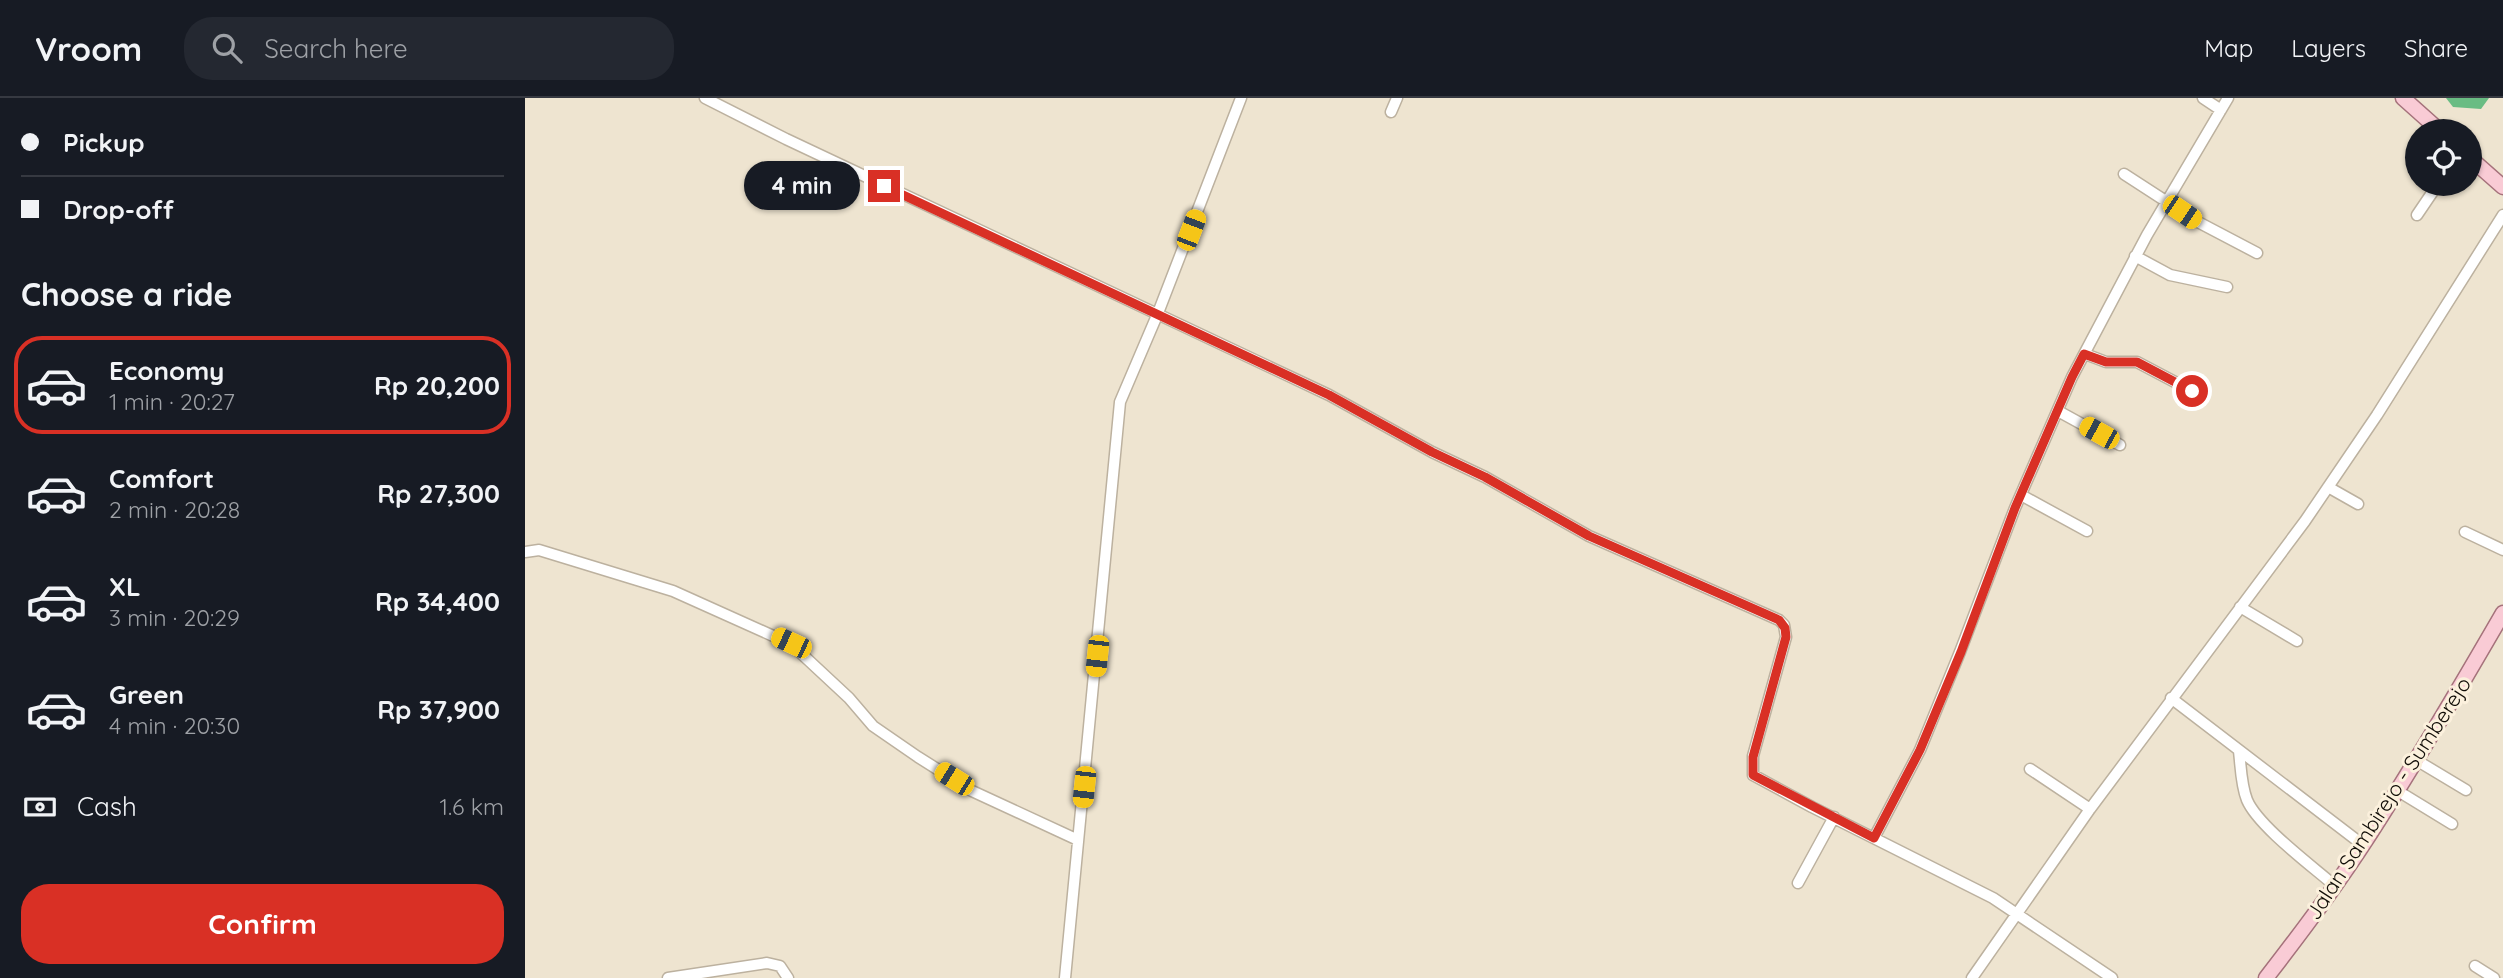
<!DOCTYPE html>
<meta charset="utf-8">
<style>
body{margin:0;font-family:Quicksand,sans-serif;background:#242831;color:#f1f3f6;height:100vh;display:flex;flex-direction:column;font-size:26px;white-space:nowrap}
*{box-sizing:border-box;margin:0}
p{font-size:23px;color:#9ea1a6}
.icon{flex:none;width:38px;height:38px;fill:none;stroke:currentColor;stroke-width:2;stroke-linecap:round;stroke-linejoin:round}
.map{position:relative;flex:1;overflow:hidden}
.sheet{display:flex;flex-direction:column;background:#171b24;width:525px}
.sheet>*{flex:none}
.banner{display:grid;align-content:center;height:154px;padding:0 21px;background:#171b24}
.tools{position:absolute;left:1880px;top:21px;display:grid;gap:14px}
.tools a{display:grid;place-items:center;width:77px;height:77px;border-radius:50%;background:#171b24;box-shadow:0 2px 5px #0004;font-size:35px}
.end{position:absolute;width:32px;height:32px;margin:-16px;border:9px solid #d93025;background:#fff;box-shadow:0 0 0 4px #fff}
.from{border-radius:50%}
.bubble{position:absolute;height:49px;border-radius:24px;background:#171b24;box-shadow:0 2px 5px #0004;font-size:23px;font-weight:800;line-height:49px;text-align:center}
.car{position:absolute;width:21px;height:42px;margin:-21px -10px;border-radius:9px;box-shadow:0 0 5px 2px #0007;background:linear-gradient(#f5c518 24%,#345 0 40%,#f5c518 0 76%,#345 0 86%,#f5c518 0)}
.banner b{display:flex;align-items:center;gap:24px;height:66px;font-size:26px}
.banner b+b{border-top:2px solid #363941}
.banner i{width:18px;height:18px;background:#f1f3f6}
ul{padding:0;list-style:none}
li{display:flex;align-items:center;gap:21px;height:98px;margin:0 14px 10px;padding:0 7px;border:4px solid transparent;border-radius:28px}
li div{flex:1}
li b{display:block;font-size:26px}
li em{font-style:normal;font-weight:800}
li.current{border-color:#d93025}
li>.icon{width:63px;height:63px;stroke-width:1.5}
h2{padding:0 21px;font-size:32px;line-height:84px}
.pay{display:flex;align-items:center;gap:18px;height:77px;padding:0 21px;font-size:26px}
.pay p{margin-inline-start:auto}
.primary-button{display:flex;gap:14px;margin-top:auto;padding:14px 21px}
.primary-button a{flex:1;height:80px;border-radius:28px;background:#d93025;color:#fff;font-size:28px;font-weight:800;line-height:80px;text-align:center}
header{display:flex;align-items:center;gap:42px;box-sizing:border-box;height:98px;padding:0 35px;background:#171b24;border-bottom:2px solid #363941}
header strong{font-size:33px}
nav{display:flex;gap:38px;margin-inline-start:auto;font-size:24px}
.search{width:490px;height:63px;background:#242831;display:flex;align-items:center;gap:18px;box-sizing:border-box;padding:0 24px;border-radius:28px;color:#9ea1a6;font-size:26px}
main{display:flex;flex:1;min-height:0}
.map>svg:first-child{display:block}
</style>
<header>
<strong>Vroom</strong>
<div class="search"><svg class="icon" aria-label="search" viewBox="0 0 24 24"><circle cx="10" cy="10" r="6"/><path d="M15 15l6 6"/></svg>Search here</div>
<nav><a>Map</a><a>Layers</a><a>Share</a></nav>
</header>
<main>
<section class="sheet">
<div class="banner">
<b><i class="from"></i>Pickup</b>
<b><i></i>Drop-off</b>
</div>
<h2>Choose a ride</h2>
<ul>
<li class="current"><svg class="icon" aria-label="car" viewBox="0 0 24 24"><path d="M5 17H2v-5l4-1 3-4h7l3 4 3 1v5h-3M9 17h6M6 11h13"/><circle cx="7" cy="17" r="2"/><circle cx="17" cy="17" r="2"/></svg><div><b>Economy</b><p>1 min · 20:27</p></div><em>Rp 20,200</em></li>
<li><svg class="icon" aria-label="car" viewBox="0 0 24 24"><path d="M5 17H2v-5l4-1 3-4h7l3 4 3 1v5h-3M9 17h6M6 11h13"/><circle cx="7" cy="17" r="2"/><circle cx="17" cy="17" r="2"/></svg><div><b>Comfort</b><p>2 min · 20:28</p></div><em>Rp 27,300</em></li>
<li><svg class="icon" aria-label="car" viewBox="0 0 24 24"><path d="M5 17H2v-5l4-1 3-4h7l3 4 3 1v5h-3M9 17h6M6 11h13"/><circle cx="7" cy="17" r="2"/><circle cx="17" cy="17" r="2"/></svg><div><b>XL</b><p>3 min · 20:29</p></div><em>Rp 34,400</em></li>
<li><svg class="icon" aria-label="car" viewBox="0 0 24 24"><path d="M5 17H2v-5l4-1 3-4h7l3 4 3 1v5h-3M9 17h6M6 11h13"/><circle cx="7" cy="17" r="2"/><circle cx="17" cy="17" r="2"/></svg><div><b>Green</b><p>4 min · 20:30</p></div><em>Rp 37,900</em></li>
</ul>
<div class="pay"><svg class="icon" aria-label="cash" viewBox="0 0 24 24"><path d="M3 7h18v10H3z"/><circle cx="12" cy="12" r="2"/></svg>Cash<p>1.6 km</p></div>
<div class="primary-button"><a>Confirm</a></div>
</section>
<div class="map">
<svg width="1978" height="880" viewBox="0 0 1978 880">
<rect width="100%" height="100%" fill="#eee4d0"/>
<path fill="#69bc83" d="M1921 0H1964L1956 11 1928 9Z"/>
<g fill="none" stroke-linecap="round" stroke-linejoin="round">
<defs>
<path id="minor" d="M180 0 261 41 804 297 907 354 960 379 1064 438 1254 522 1259 527 1261 539 1228 658V677L1287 709 1468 800 1587 880
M1678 0 1696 12
M866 14 872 0
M1599 76 1673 124 1732 155
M1892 117 1913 86
M1610 158 1645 177 1702 189
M1560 256 1581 264H1612L1667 293
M1533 313 1595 347
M1803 389 1833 406
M1496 397 1562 433
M1940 434 1978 452
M0 454 14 452 148 493 266 546 324 600 348 628 393 659 447 693 553 742
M1715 509 1772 543
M1646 600 1838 747
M1714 653C1716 670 1716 687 1722 702 1733 728 1787 768 1810 788
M1891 662 1941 692
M1505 671 1565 711
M1873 693 1927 726
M1349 740 1395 652 1435 554 1490 410 1547 279 1622 137 1703 0
M1273 785 1309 719
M1950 868 1969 880
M143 880 242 865 255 868 263 880
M540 880 595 304 633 215 716 0
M1447 880 1565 711 1780 423 1852 317 1978 117"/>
<path id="major" d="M1878 0 1915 33
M1944 59 1978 89
M1741 880C1776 835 1810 790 1841 742 1889 668 1934 591 1978 515"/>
</defs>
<use href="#minor" stroke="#bcb19f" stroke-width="13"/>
<use href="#major" stroke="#a5727b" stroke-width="17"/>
<use href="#minor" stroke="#fff" stroke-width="10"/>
<use href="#major" stroke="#f9cbd5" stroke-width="14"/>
</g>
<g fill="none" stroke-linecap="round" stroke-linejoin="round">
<path stroke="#d93025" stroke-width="9" d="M359 88 804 297 907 354 960 379 1064 438 1254 522 1260 530 1261 539 1228 659V677L1349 740 1395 652 1436 554 1490 410 1547 279 1559 256 1581 264H1612L1667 293"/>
</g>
<g text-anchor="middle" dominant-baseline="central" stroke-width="6" stroke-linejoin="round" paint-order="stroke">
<g font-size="21" fill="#110d07" stroke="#fcf1dd">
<text transform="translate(1863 700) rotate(-57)">Jalan Sambirejo - Sumberejo</text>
</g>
</g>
</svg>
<div class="tools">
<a><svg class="icon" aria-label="locate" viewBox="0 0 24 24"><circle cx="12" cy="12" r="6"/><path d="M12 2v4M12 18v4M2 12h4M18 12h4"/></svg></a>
</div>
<i class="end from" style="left:1667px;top:293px"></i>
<i class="end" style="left:359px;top:88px"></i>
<div class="bubble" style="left:219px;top:63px;width:116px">4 min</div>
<i class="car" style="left:1657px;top:114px;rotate:124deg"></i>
<i class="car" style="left:666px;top:132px;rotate:21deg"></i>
<i class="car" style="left:1574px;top:335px;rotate:299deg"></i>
<i class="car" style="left:266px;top:545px;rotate:295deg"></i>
<i class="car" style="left:572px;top:558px;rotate:186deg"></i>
<i class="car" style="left:429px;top:681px;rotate:302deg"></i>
<i class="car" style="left:559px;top:689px;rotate:186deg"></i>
</div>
</main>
